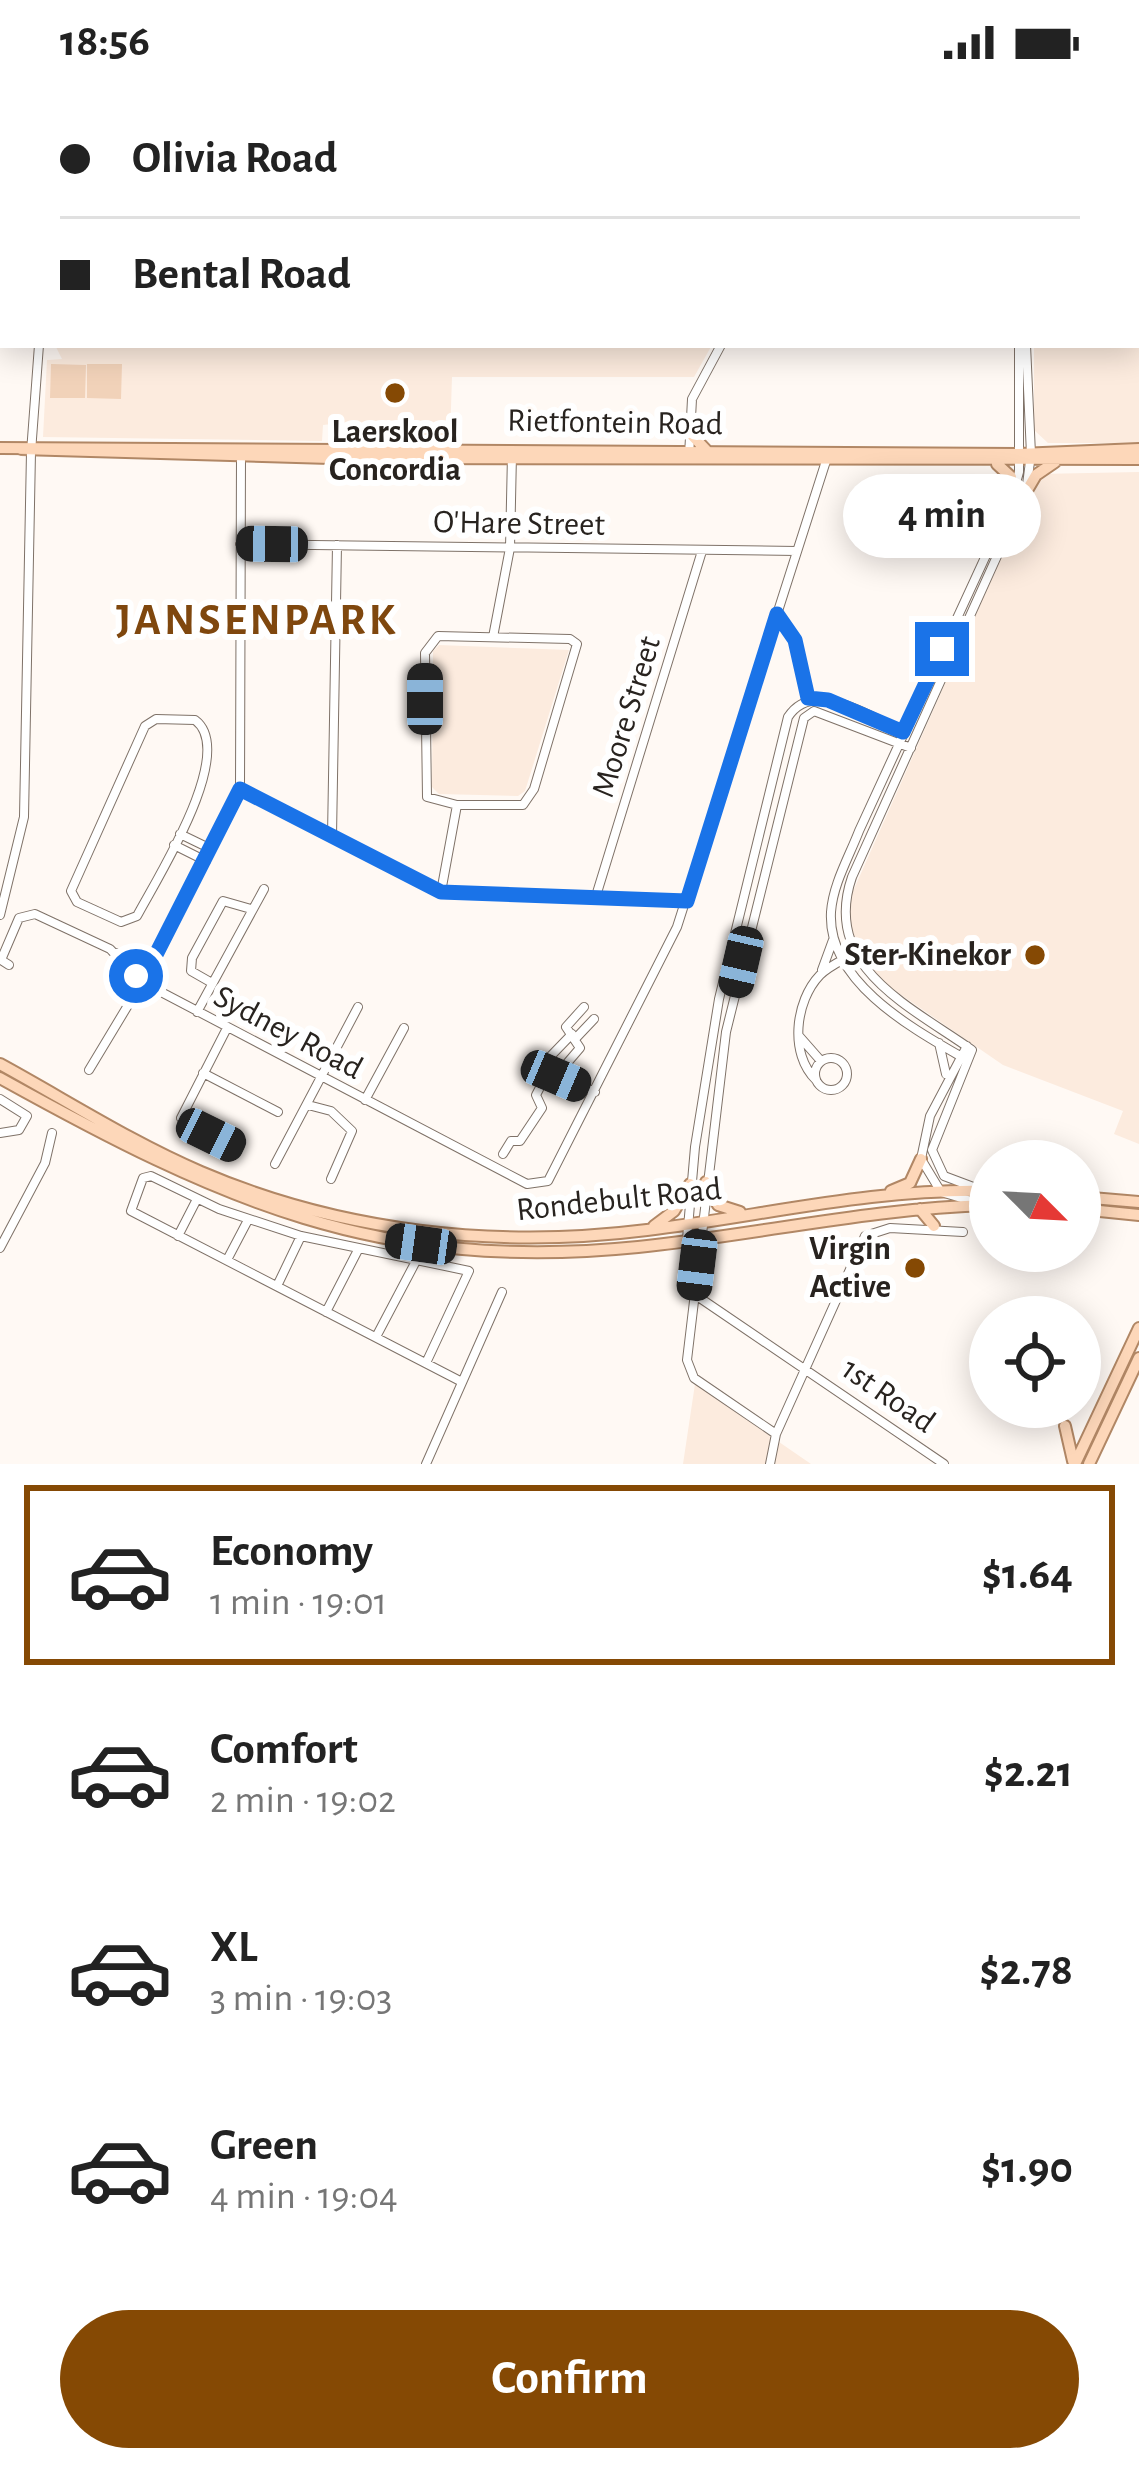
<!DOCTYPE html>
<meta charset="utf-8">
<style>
body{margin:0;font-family:"Alegreya Sans",sans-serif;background:#f2f2f2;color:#222;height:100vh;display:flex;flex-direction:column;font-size:45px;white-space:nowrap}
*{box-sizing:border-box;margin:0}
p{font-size:39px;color:#767676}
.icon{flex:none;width:66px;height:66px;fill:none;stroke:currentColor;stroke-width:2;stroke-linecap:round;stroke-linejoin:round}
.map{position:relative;height:1380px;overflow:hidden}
.details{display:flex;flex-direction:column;background:#fff;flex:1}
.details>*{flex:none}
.guide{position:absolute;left:0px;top:0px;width:1140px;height:264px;box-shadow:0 6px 30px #0003;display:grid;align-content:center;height:264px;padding:0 60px;background:#fff}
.needle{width:78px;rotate:114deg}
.controls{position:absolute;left:969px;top:1056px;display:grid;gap:24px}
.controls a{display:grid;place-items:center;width:132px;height:132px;border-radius:50%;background:#fff;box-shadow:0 6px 30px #0003;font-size:60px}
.end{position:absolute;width:54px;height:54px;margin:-27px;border:15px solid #1a73e8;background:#fff;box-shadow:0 0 0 6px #fff}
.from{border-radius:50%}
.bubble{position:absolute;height:84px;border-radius:42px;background:#fff;box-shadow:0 6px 30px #0003;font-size:39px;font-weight:700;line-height:84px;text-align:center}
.car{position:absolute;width:36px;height:72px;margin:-36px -18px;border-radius:15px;box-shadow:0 0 9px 3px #0007;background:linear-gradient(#222 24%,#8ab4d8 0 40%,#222 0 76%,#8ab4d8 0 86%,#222 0)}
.guide b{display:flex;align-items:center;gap:42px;height:114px;font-size:45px}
.guide b+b{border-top:3px solid #e0e0e0}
.guide i{width:30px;height:30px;background:#222}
ul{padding:21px 0 0;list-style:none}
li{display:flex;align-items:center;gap:36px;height:180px;margin:0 24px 18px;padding:0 36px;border:6px solid transparent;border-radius:0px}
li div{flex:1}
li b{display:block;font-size:45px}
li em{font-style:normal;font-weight:700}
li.current{border-color:#854904}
li>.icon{width:108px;height:108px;stroke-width:1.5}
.action{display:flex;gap:24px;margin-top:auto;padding:24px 60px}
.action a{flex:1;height:138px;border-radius:72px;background:#854904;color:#fff;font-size:48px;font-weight:700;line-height:138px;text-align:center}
.status{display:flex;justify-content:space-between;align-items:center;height:84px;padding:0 60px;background:#fff;direction:ltr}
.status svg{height:33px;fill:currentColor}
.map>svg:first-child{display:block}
</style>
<div class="status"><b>18:56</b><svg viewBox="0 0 49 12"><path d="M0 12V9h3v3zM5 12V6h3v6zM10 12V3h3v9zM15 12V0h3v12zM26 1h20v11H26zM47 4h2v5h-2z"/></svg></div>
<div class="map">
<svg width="1139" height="1380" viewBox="0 0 1139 1380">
<rect width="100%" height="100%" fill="#fff9f4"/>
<path fill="#fcebde" d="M1139 232V359H1048L1034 346V261H1137Z
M55 261H712L694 293H452L450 354 427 357 335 356 332 340 323 341 322 357 43 353 47 276 62 275Z
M1139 388V1060L1114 1050 1123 1027 1003 981 878 895 856 868 848 846 850 814 1038 390Z
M439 561 569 566 525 707 518 712 439 710 432 703 433 567Z
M695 1300 811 1380H683Z"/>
<path fill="#f1d2b9" d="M51 280 86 281 85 314H50Z
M87 280H122L121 315 87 314Z"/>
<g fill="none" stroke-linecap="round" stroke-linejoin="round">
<defs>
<path id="minor" d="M1059 0V3
M53 3V0
M133 3V0
M442 3V0
M694 3V0
M741 3V0
M773 3V0
M822 3V0
M871 3V0
M1023 3V0
M1088 3V0
M1137 92H1139
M1137 123H1139
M1137 203H1139
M689 372 692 315 721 261
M240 460 797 467
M778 531 795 556 808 614
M438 552 570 555 577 560 534 705 523 721H457L427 713 425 569Z
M493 553 510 464 512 370
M195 636C238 668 156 796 137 832L121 838 77 818 71 807 145 642 156 635Z
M240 705 441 808 687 817
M180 750 211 765
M332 752 337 461
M174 761 206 777
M441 808 457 721
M596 812 702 467
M0 831 24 733 31 368 39 261
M117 869 150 883
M9 881 1 876 19 834 35 830 110 865 142 898 527 1100 548 1097 677 843 826 377
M822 886 833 856
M212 899 191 887 192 874 223 817 251 825
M197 928 264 805
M227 944 181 1034 238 1064
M799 952 821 977
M576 954 594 935
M939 959 946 990
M967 962 930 1032 921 1075 941 1108 978 1119
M815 990a16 16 0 1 1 32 0a16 16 0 1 1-32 0Z
M967 976C915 946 827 899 831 828 833 800 849 773 859 747L1011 417 1019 388V261
M89 986 142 898 240 705 241 371
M203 989 278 1028
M554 991 595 1008
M556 992 580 964 566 943 584 923
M816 996C789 970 795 917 820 891 829 882 843 876 853 870
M0 1015 27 1032 19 1046 0 1049
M365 1016 404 944
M308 1021 331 1027 352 1047 331 1095
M503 1070 511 1057H520L542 1024 536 1011 548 988 544 979 572 950
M275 1080 358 923
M976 1104 944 1092 932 1066 972 966C910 922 821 883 852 793L1026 408 1031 370 1026 261
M178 1152 197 1115
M687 1155 695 1063 719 915 788 633C814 593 871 634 905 648
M0 1164 45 1079 52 1049
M227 1176 248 1136
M277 1202 301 1152
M694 1210 944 1380
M326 1228 358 1166
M376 1253 415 1179
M426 1279 469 1187 301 1152 219 1125 151 1092 143 1094 131 1127 462 1298
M776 1350 694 1294 687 1276 726 948 804 634 814 627 911 664
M426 1380 502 1208
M770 1380 776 1350 865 1152 890 1144 963 1148"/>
<path id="major" d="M688 347 706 366
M0 364 1019 370 1139 365
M21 365 330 374 1139 375
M997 380 1011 393V417
M1026 408 1036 391 1055 378
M0 980C66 1016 131 1058 201 1088 341 1148 496 1165 647 1146 762 1132 873 1104 990 1107
M0 994C220 1116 378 1189 638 1163 756 1151 871 1124 990 1121
M706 1098 718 1121 740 1128
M891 1107 910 1099 921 1075
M1080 1113 1139 1118
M920 1125 934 1142
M1080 1125 1139 1131
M654 1142 674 1127 690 1100
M1065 1342 1073 1377
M1075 1380 1139 1244
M1089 1380 1139 1274"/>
</defs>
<use href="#minor" stroke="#7f7268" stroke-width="10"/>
<use href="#major" stroke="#b18765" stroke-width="14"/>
<use href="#minor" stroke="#fff" stroke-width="8"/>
<use href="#major" stroke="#fdd7b9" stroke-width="10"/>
</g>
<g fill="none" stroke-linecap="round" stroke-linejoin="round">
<path stroke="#1a73e8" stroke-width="15" d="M136 892 142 898 240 705 441 808 687 817 777 530 795 556 808 614 828 616 903 648 942 565"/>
</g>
<g fill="#854904" stroke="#fff" stroke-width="4.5">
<circle cx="395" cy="309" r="12"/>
<circle cx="1035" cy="871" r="12"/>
<circle cx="915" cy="1184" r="12"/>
</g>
<g text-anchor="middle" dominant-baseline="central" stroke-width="12" stroke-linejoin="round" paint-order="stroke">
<g font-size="33" fill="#28231f" stroke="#fff">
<text transform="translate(615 339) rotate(1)">Rietfontein Road</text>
<text transform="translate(519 440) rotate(1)">O'Hare Street</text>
<text transform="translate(627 633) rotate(-73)">Moore Street</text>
<text transform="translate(288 949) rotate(28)">Sydney Road</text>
<text transform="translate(619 1116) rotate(-6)">Rondebult Road</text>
<text transform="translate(888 1312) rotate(35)">1st Road</text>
</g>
<g font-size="33" font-weight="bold" fill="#28231f" stroke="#fff" text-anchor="end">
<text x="395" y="348" text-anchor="middle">Laerskool<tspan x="395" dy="38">Concordia</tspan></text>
<text x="1011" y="871">Ster-Kinekor</text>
<text x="891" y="1165">Virgin<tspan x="891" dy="38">Active</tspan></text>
</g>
<g font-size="45" font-weight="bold" letter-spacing="3" fill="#7f470e" stroke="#fff">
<text x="257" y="536">JANSENPARK</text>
</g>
</g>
</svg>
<div class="controls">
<a><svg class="needle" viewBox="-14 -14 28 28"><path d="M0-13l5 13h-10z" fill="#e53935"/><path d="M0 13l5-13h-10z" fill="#767676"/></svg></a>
<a><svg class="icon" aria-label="locate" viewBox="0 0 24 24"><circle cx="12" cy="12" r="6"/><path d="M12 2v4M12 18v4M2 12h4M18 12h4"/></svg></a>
</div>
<i class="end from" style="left:136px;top:892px"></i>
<i class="end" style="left:942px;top:565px"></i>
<div class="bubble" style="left:843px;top:390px;width:198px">4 min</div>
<i class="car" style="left:272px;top:460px;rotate:271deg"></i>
<i class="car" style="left:425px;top:615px;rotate:0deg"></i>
<i class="car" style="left:741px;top:878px;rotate:193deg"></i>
<i class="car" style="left:556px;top:992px;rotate:113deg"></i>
<i class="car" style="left:211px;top:1051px;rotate:116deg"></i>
<i class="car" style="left:421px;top:1160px;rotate:278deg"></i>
<i class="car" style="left:697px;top:1181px;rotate:187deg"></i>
<div class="guide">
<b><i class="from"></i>Olivia Road</b>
<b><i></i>Bental Road</b>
</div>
</div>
<section class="details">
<ul>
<li class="current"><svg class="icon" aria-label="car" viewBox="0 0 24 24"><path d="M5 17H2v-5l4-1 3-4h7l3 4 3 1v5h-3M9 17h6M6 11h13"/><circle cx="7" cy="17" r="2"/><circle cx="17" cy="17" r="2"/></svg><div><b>Economy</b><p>1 min · 19:01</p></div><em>$1.64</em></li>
<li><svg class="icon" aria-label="car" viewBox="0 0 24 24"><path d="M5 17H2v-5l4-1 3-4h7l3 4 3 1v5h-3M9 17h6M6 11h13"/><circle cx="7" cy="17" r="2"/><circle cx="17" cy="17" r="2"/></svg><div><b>Comfort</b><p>2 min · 19:02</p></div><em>$2.21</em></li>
<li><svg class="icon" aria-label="car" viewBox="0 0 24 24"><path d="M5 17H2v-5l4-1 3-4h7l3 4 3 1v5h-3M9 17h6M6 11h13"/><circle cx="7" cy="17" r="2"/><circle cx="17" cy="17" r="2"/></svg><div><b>XL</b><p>3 min · 19:03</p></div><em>$2.78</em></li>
<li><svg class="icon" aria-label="car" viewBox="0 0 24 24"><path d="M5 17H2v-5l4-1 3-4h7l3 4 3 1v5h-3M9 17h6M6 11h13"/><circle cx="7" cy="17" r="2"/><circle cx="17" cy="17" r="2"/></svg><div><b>Green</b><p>4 min · 19:04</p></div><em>$1.90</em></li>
</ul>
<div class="action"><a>Confirm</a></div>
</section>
